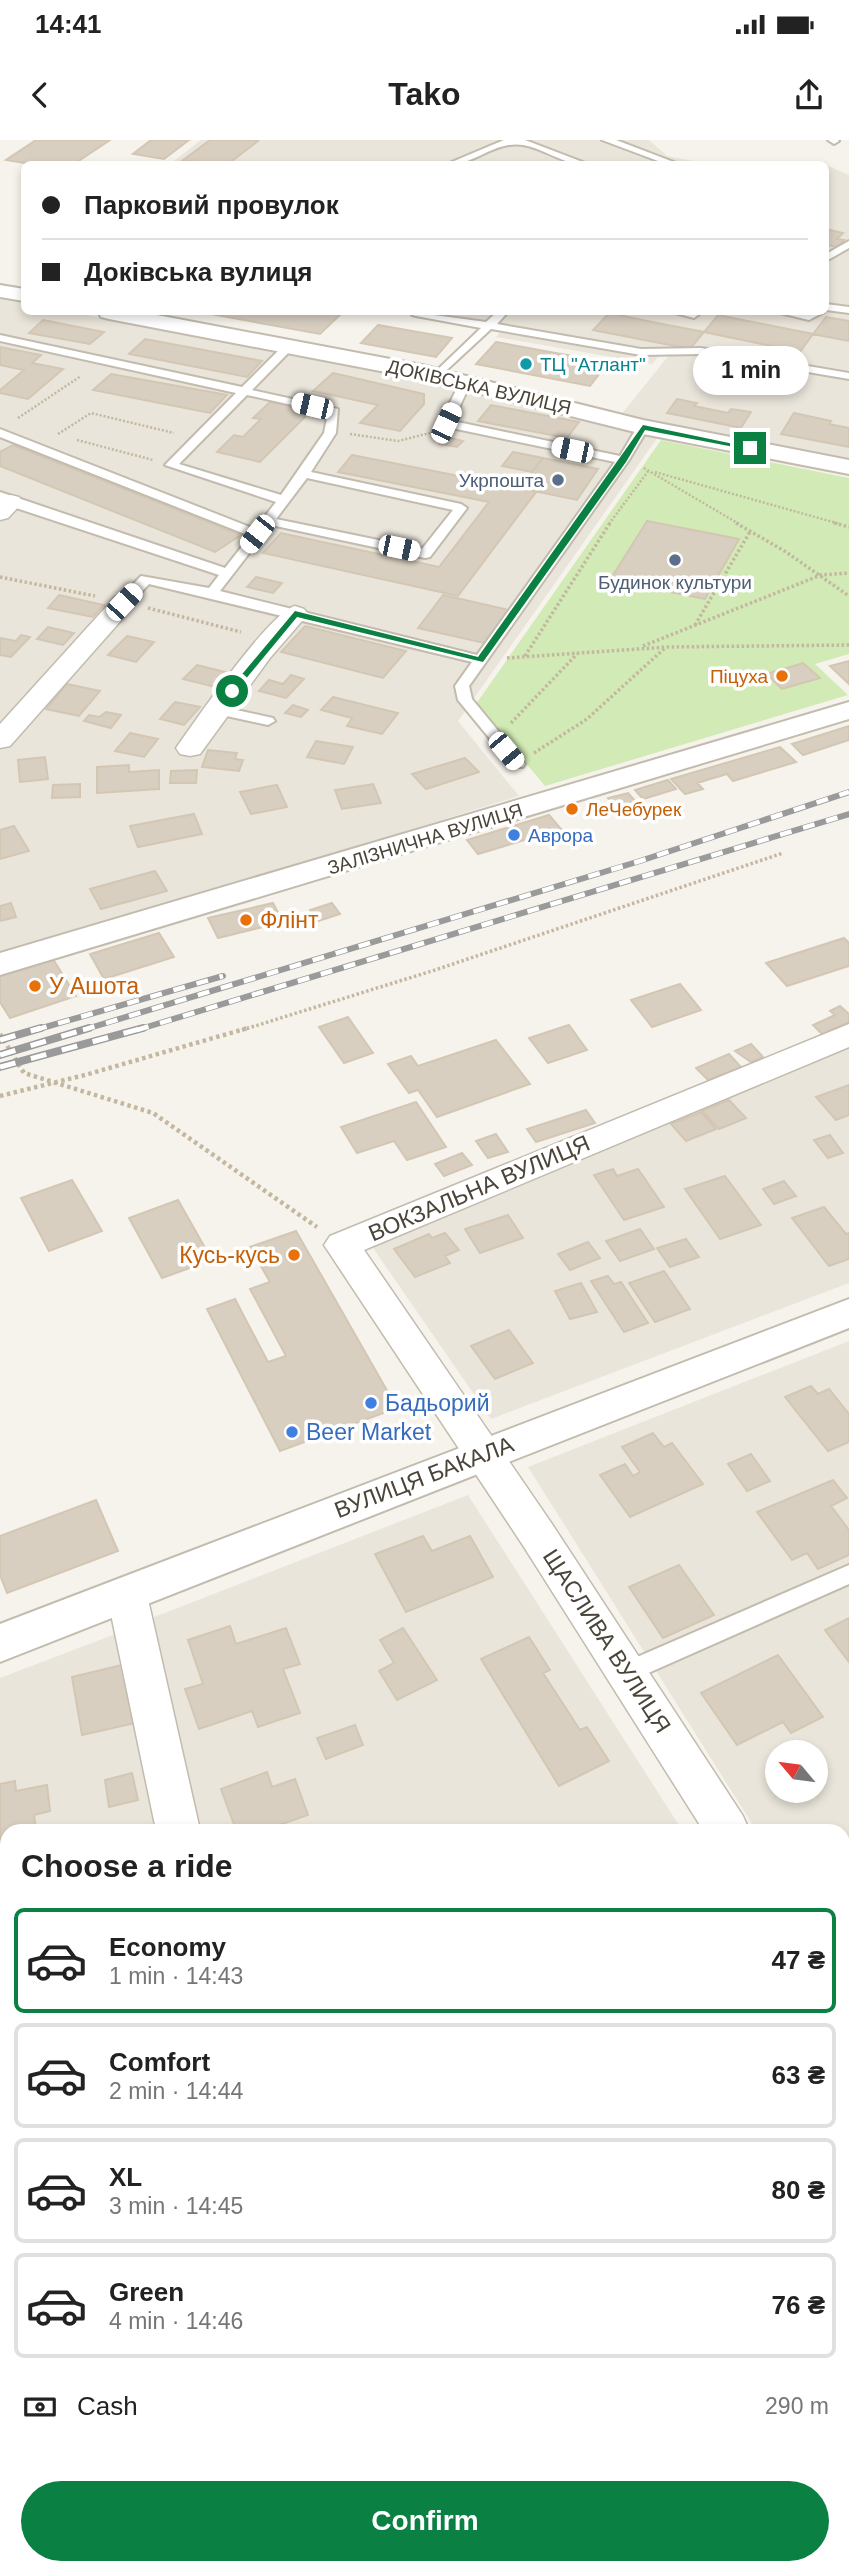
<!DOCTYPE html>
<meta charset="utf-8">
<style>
body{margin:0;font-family:Arial,sans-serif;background:#f2f2f2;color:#222;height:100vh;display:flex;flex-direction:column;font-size:26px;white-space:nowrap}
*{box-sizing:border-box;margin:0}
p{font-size:23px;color:#767676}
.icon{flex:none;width:38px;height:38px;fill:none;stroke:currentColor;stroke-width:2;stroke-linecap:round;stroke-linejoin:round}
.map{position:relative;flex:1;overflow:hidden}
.panel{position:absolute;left:0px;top:1684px;width:850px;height:751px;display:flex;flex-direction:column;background:#fff;border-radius:21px 21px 0 0;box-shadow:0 4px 10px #0003}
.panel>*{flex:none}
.top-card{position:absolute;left:21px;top:21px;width:808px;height:154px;border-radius:10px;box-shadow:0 4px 10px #0003;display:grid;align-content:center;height:154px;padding:0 21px;background:#fff}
.needle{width:46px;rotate:299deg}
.buttons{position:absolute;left:765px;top:1600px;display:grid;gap:14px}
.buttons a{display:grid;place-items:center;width:63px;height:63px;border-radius:50%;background:#fff;box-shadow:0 4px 10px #0003;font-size:35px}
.end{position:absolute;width:32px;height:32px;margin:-16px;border:9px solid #0b8043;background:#fff;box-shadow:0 0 0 4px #fff}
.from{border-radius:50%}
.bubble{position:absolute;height:49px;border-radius:24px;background:#fff;box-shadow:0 4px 10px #0003;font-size:23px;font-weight:700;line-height:49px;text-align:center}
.car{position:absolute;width:21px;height:42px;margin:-21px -10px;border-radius:9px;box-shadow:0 0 5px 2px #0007;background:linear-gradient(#fff 24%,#345 0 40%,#fff 0 76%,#345 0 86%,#fff 0)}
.top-card b{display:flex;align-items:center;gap:24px;height:66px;font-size:26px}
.top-card b+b{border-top:2px solid #e0e0e0}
.top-card i{width:18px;height:18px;background:#222}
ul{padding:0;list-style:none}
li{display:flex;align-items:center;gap:21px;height:105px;margin:0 14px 10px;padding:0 7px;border:4px solid #e0e0e0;border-radius:10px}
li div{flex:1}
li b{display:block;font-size:26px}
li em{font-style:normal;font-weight:700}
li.active{border-color:#0b8043}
li>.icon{width:63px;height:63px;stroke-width:1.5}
h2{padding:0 21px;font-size:32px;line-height:84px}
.pay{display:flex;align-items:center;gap:18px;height:77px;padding:0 21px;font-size:26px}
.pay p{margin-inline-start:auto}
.primary-button{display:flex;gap:14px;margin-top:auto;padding:14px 21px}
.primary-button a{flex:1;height:80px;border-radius:42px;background:#0b8043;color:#fff;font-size:28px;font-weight:700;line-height:80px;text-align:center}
.status{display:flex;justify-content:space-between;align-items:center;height:49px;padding:0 35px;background:#fff;direction:ltr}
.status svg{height:19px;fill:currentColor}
header{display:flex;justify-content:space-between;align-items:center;height:91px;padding:0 21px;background:#fff;font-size:32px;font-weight:700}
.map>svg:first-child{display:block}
</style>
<div class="status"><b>14:41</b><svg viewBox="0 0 49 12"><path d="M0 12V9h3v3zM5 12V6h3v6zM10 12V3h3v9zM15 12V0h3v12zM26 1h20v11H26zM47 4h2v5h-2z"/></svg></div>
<header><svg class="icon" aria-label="back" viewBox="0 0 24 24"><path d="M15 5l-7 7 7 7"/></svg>Tako<svg class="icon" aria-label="share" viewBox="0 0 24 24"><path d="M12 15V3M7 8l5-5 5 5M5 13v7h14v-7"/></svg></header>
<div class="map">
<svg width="849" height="2433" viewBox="0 0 849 2433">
<rect width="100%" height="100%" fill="#f6f3ec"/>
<path fill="#eae5da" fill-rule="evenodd" d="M201 0H649L667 16 708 24H170Z
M826 25 849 35V321L620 276 670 214 662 212 652 224 496 197 506 185 434 172H826Z
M0 157 24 162V172H71L458 248 660 294 458 581 519 656 0 817Z
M849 908V1143L491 1279 371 1105Z
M849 1201V1840L844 1831V1690H756L528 1327ZM777 1612H816V1650H777Z
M468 1355 682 1690H195L149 1479Z
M126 1490 166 1690H7V2427H312L313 2433H0V1538Z
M844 1944 849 1952V2433H357L355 2427H844Z"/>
<path fill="#d2eab5" d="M661 300 849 338V514L815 524 848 555 545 646 476 564Z"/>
<path fill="#d8cfc1" stroke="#d3c7b4" stroke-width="2" d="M36 0H110L74 24H31L6 20Z
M151 0H189L164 19 133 14Z
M210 0H254L258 1 228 24 182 21Z
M826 89 843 93 837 99 844 100 837 107 826 105Z
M200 172H343L320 194Z
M609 173 657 183 704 192 690 209 593 190Z
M718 175 813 194 800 212 704 192Z
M826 177 849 181V201L813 194Z
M43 180 104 192 90 204 29 193Z
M378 185 452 198 436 217 361 203Z
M145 199 262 221 247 237 129 214Z
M496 202 577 217 572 223 603 229 590 246 476 224Z
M0 207 41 215 32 223 63 229 28 259 0 253V250L24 230 0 225Z
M333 233 424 254V264L400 291 360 283 378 265 313 251Z
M111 234 227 255 210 273 93 250Z
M677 259 697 263 694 266 728 273 731 269 751 272 741 288 667 273Z
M270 262 312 270 260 322 217 312 234 295 243 297 261 279 253 278Z
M491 265 579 282 567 298 478 281Z
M794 273 831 281 829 284 849 288V307L781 294Z
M446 297 463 301 457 307 440 304Z
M13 305 241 395 215 412 0 326V312Z
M513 312 543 318 532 332 502 326Z
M352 315 520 348 536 352 458 456 263 413 281 393 439 427 489 362 338 332Z
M543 318 598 329 577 360 520 348Z
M647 381 739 399 705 459 610 440Z
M256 437 282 443 273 453 247 447Z
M59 455 104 465 93 477 48 468Z
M443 455 509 470 484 503 418 488Z
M305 486 406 511 383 538 281 512Z
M48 487 74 493 63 505 37 499Z
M21 495 30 497 11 517 0 515V498L16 501Z
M127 496 154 502 136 522 108 515Z
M849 521V544L830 526Z
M803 523 820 538 782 549 766 534Z
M197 525 229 533 215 547 183 539Z
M291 535 304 539 286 558 259 551 269 540 283 544Z
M67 544 100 551 79 576 46 569Z
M333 557 398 573 382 594 347 586 352 578 321 570Z
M175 562 200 567 184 585 160 579Z
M293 565 308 570 301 577 285 573Z
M106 572 121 575 111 588 84 581 89 575 99 577Z
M849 586V600L803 615 792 604Z
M130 593 158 599 144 617 115 611Z
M316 601 353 607 344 624 307 617Z
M780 607 796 622 733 641 727 634 697 643 703 649 685 654 671 639Z
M208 610 237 613 235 619 243 620 239 631 202 627Z
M45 617 48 639 20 642 18 620Z
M465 618 479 632 426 649 412 634Z
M129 625V632L159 630V649L97 653V627Z
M197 630 196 643H170L171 631Z
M668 640 676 649 643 659 635 650Z
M80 644V657L52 658 53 645Z
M373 644 381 663 342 669 335 650Z
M277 645 287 667 251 674 240 652Z
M628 653 636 662 616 668 608 658Z
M194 674 202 694 138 707 130 686Z
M549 675 561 689 478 714 467 700Z
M14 686 29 711 0 719V690Z
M155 731 167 751 101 769 90 749Z
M11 763 16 777 0 781V766Z
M273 763 283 782 218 798 208 778Z
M332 763 340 774 318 781 310 770Z
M159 793 174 817 104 839 90 814Z
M844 798 849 803V826L787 846 766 823Z
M53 819 76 856 10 878 0 862V836Z
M680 844 701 870 652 887 631 860Z
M840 866 849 874V882L822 894 813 885 835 875 830 871Z
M348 877 373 913 344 923 319 887Z
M569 885 587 910 548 923 529 898Z
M496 900 530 944 437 977 418 950 409 953 388 924 411 916 418 926Z
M751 904 763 917 751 922 735 911Z
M729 914 741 927 708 940 696 928Z
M849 945V975L836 980 816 957Z
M729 960 746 978 719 989 702 971Z
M416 962 446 1007 407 1020 394 1001 357 1013 341 987Z
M586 970 595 983 536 1002 527 989Z
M701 972 716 989 686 1001 671 984Z
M496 994 508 1012 488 1018 476 1001Z
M830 995 843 1013 828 1018 814 1000Z
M462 1013 472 1025 444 1036 435 1024Z
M613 1029 617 1036 638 1029 664 1067 624 1080 594 1035Z
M725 1036 761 1085 720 1099 685 1049Z
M72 1040 102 1091 49 1111 21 1058Z
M784 1041 796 1056 774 1064 763 1049Z
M178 1060 212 1120 162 1138 129 1078Z
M824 1067 846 1094 849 1093V1119L829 1126 792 1078Z
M508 1075 523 1098 480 1113 465 1089Z
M640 1089 654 1109 620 1121 606 1101Z
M296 1091 397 1268 280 1311 207 1169 235 1159 268 1222 286 1216 250 1149 270 1142 250 1107Z
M445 1093 459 1110 445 1116 450 1123 415 1137 394 1109 429 1094 432 1098Z
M686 1099 699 1117 670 1127 657 1108Z
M588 1102 600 1118 570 1130 558 1114Z
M664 1131 690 1169 655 1182 629 1143Z
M608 1136 614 1144 621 1142 648 1183 624 1192 591 1141Z
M581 1143 597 1172 570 1179 555 1151Z
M509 1190 533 1223 495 1239 471 1206Z
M811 1246 818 1254 829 1249 849 1274V1302L828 1311 785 1257Z
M653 1293 664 1307 672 1303 703 1344 630 1377 600 1335 625 1324 633 1336 640 1332 622 1307Z
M751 1314 770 1341 747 1351 728 1324Z
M833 1340 847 1358 831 1366 849 1390V1415L818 1429 807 1413 792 1420 757 1372Z
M96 1360 118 1411 7 1453 0 1435V1396Z
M423 1396 432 1411 470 1396 493 1437 406 1472 375 1414Z
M679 1425 714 1475 663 1498 629 1447Z
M849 1478V1522L825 1490Z
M230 1486 236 1504 286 1488 300 1524 283 1529 300 1573 258 1587 252 1571 199 1589 185 1549 203 1544 188 1500Z
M403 1488 437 1540 397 1560 379 1531 394 1523 380 1500Z
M529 1497 550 1530 543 1533 580 1590 587 1587 609 1621 559 1646 481 1519Z
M778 1515 823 1577 791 1593 783 1582 737 1605 701 1553Z
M122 1525 135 1583 82 1595 72 1537Z
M355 1585 363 1605 326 1619 317 1598Z
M267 1632 272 1647 295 1639 308 1675 265 1690H236L221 1649Z
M132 1633 138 1660 109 1667 105 1640Z
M15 1641 16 1651 47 1645 50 1671 34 1675 36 1690H7V1702L0 1703V1644Z
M849 2183V2235L844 2239V2186Z
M844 2390 849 2393 848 2433H774L775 2427H844Z
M473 2427H550L548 2433H483Z"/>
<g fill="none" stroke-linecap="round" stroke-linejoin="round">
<defs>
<path id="service" d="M504 0H525L588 24C561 27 536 0 509 5 487 8 470 26 447 24Z
M602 0H616L679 24H666Z
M828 0H838L839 1 834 4Z
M849 101V108L826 121V114Z
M826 164 849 167V173L826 170Z
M412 172 486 182 497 172H508L497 184 641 209 701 208 849 233V239L701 214 641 215 491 189 437 239 433 238V234L481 188 416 176 412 175Z
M671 172H702L694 178Z
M776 172H824L809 180Z
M0 195 242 247 285 204H293V208L252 250 338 269 336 293 311 332 461 364 467 368 430 417 425 418 271 385 220 451 477 515 615 322 442 286 440 283 461 240 471 242 453 281 620 316 639 284H647L649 287 629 320 469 546 472 559 523 621 525 624 523 627H513L458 560 455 546 472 522 149 444 129 465H119V459L141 436 209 448 219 435 7 365 0 360V352L225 428 250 396 0 297V289L255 389 276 362 165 325 236 253 0 201ZM247 255 328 273 324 293 281 355 179 324ZM307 338 453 370 422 409 276 379Z
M218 566 273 578 275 581 268 585 213 573V567Z
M849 1425V1444L637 1538 629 1541 621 1538 618 1531 621 1524Z
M0 2351 7 2354V2382L0 2379Z
M135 2427H175L177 2433H137Z"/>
<path id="minor" d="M11 355 19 357 23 362 8 378 0 380V360Z
M124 454 133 457 137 462 133 467 10 606 0 608V584L115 457Z
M295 466 304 469 308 474 270 518 200 614 190 616 180 614 176 608C195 581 269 473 295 466Z
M849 884V907L364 1110 552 1384 743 1676 749 1690H703L524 1407 324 1105 330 1096Z
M127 1438 141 1443 147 1455 200 1690H156L107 1455 113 1443Z
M844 1854 849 1856V1909L844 1907Z
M311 2427H367V2433H311Z"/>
<path id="tertiary" d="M0 145 24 149V161L0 157Z
M98 172H141L422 225 643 280 849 320V334L643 294 422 239 109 179 101 177Z
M849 562V579L0 835V813Z
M849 1159V1188L0 1522V1484Z"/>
</defs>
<use href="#service" stroke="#c2bbae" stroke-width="4"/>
<use href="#minor" stroke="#c2bbae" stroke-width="3"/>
<use href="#tertiary" stroke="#c2bbae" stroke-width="4"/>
<path stroke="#c4b79f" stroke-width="2.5" stroke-dasharray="2 2" stroke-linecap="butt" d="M18 278 81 236
M58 294 91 273 174 293
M350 294 398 301 430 293
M77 300 153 320
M644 328 739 384
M655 332 840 384
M609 384 649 330"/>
<path stroke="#c4b79f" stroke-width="3.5" stroke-dasharray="2.5 2.5" stroke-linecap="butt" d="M736 383 786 412 849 456
M834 383 849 387
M0 437 95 456
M148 468 241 492
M695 485 751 390
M643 506 821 435 849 433
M525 516 610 383
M507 518 667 507 849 505
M511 583 577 514
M534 613 587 579 666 507
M242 890 435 830 783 713"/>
<path stroke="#c4b79f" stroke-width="4.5" stroke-dasharray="3.5 3.5" stroke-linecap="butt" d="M0 894 24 933 153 973 317 1087
M0 956 85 935 248 888"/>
<use href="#service" fill="#fff" fill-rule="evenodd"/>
<use href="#minor" fill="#fff" fill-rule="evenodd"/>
<use href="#tertiary" fill="#fff" fill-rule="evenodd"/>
<defs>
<path id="rail-far1" d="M35 890 223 836
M83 890 640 721 849 652
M137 890 849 674"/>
<path id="rail" d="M0 900 41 888
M0 915 89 888
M0 927 143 888"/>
</defs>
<use href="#rail-far1" stroke="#9a9a9a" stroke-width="6"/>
<use href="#rail" stroke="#9a9a9a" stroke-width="8"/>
<use href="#rail-far1" stroke="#fff" stroke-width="4.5" stroke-dasharray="12" stroke-linecap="butt"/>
<use href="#rail" stroke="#fff" stroke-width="5" stroke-dasharray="16" stroke-linecap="butt"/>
</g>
<path fill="#0b8043" d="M643 285 753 308 750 310 645 290 626 322 483 522 297 477 235 552 228 551 295 471 478 517Z"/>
<circle fill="#0f9aa8" stroke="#fff" stroke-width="2.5" cx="526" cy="224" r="7"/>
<g fill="#5c6f8a" stroke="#fff" stroke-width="2.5">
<circle cx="558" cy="340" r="7"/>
<circle cx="675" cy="420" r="7"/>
</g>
<g fill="#e8710a" stroke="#fff" stroke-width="2.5">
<circle cx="782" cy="536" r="7"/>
<circle cx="572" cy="669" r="7"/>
<circle cx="246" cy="780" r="7"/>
<circle cx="35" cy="846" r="7"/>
<circle cx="294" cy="1115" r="7"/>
</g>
<g fill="#3f7fe0" stroke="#fff" stroke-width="2.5">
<circle cx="514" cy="695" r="7"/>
<circle cx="371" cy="1263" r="7"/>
<circle cx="292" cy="1292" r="7"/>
</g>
<g text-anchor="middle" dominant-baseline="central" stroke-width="7" stroke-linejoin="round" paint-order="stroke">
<g font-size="19" fill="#0d838f" stroke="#fff" text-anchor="start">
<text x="540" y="224">ТЦ "Атлант"</text>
</g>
<g font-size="19" fill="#4b4439" stroke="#fff">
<text transform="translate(479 247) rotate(13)">ДОКІВСЬКА ВУЛИЦЯ</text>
<text transform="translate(425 699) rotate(-17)">ЗАЛІЗНИЧНА ВУЛИЦЯ</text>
</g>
<g font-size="19" fill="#4e5e75" stroke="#fff" text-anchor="end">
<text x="544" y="340">Укрпошта</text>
<text x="675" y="442" text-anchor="middle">Будинок культури</text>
</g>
<g font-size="19" fill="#c56008" stroke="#fff" text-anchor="end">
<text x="768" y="536">Піцуха</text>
<text x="586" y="669" text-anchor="start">ЛеЧебурек</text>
</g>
<g font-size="19" fill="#366cbe" stroke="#fff" text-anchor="start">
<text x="528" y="695">Аврора</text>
</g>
<g font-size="23" fill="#c56008" stroke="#fff" text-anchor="start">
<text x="260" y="780">Флінт</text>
<text x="49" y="846">У Ашота</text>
<text x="280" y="1115" text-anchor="end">Кусь-кусь</text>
</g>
<g font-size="23" fill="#4b4439" stroke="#fff">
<text transform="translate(479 1048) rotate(-23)">ВОКЗАЛЬНА ВУЛИЦЯ</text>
<text transform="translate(424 1337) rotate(-21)">ВУЛИЦЯ БАКАЛА</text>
<text transform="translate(607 1501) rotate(57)">ЩАСЛИВА ВУЛИЦЯ</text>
</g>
<g font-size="23" fill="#366cbe" stroke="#fff" text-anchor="start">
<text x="385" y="1263">Бадьорий</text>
<text x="306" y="1292">Beer Market</text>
</g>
</g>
</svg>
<div class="buttons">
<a><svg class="needle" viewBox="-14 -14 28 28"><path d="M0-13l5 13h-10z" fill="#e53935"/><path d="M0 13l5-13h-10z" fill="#767676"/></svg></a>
</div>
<i class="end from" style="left:232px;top:551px"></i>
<i class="end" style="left:750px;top:308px"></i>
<div class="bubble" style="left:693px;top:206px;width:116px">1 min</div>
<i class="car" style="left:312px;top:266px;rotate:283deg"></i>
<i class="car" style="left:446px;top:283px;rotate:25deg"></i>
<i class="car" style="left:572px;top:310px;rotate:282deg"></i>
<i class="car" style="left:257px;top:394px;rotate:218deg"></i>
<i class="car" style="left:399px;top:408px;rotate:102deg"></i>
<i class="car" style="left:124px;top:462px;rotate:43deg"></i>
<i class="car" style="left:506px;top:611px;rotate:140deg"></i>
<div class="top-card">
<b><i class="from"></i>Парковий провулок</b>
<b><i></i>Доківська вулиця</b>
</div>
<section class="panel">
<h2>Choose a ride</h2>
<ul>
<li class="active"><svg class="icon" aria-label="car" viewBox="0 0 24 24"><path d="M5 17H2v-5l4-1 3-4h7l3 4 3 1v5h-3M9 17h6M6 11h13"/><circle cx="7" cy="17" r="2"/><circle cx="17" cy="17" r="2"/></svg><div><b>Economy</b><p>1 min · 14:43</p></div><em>47 ₴</em></li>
<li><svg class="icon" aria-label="car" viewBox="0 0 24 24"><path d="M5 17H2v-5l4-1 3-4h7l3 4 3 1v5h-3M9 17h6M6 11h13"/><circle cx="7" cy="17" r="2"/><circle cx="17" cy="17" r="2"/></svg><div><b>Comfort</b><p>2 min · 14:44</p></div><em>63 ₴</em></li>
<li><svg class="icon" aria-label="car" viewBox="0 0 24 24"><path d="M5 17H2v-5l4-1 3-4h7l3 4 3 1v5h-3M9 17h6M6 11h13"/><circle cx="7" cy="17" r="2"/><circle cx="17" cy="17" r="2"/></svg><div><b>XL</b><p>3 min · 14:45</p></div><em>80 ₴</em></li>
<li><svg class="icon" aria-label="car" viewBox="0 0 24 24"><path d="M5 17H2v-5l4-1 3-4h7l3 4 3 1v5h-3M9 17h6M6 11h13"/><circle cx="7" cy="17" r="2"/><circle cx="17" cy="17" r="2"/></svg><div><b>Green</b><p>4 min · 14:46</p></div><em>76 ₴</em></li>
</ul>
<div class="pay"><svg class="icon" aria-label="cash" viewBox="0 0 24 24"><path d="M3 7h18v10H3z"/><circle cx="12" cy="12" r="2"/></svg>Cash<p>290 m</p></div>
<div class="primary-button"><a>Confirm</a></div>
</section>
</div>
